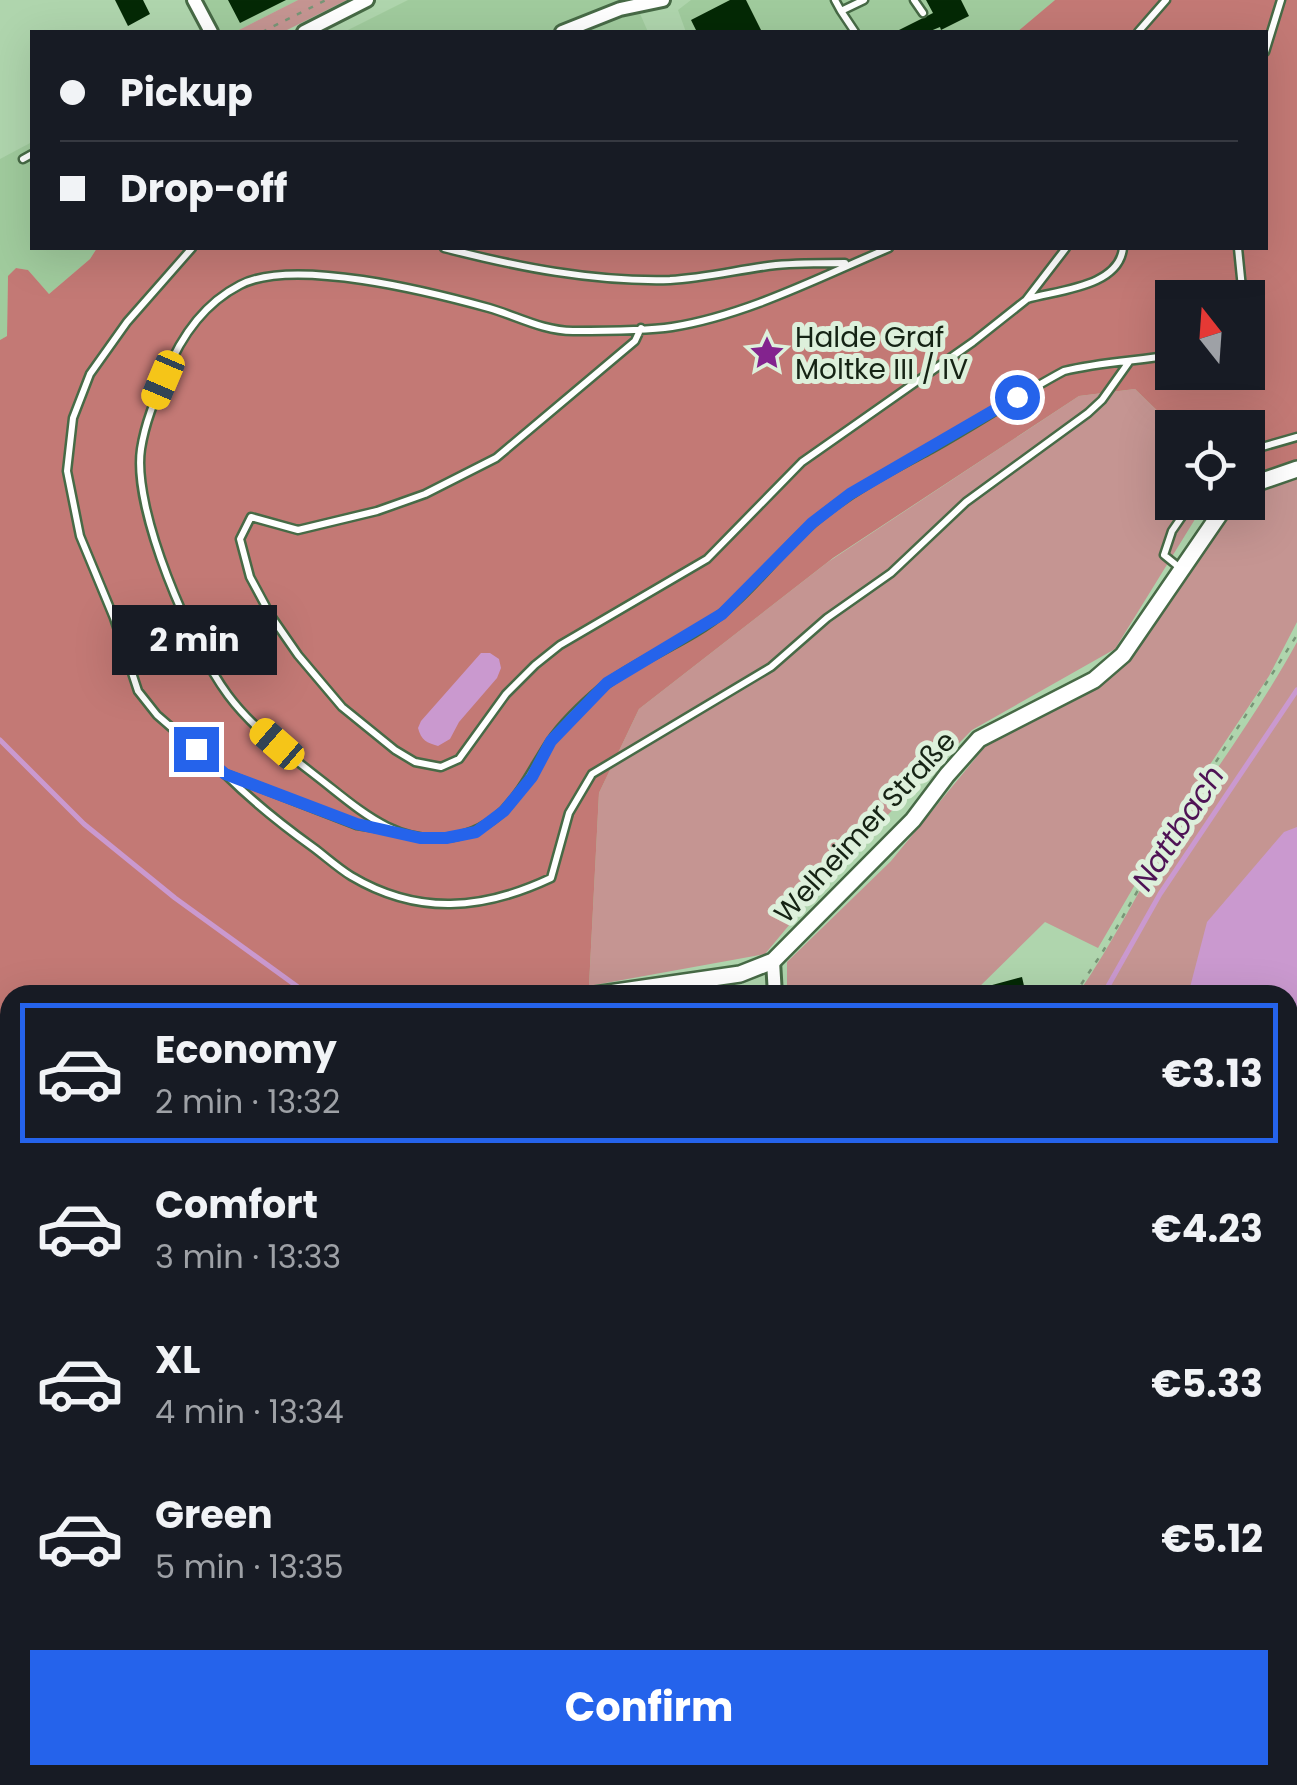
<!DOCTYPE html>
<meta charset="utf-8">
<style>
body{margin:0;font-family:Poppins,sans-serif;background:#20242c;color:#f1f3f6;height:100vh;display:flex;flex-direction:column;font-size:38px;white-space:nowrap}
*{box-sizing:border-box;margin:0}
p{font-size:32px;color:#9ea1a6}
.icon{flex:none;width:55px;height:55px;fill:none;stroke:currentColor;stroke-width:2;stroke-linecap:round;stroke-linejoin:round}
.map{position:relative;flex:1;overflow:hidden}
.sheet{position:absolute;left:0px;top:985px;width:1298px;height:800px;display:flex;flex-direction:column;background:#171b24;border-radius:30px 30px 0 0;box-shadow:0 10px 40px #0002}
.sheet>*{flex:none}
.top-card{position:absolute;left:30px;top:30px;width:1238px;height:220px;border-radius:0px;box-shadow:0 10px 40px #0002;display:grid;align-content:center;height:220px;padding:0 30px;background:#171b24}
.needle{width:65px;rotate:343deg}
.buttons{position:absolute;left:1155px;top:280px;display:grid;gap:20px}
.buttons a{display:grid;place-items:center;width:110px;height:110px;border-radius:0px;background:#171b24;box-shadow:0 10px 40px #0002;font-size:50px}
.end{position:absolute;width:45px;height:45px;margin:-22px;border:12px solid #2563eb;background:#fff;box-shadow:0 0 0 5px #fff}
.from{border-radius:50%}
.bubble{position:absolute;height:70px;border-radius:0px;background:#171b24;box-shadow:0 10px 40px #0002;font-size:32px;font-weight:700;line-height:70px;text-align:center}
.car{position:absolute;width:30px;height:60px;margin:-30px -15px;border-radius:12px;box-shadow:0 0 8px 2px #0007;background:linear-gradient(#f5c518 24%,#345 0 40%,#f5c518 0 76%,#345 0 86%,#f5c518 0)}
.top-card b{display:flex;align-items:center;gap:35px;height:95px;font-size:38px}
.top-card b+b{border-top:2px solid #363941}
.top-card i{width:25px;height:25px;background:#f1f3f6}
ul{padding:18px 0 0;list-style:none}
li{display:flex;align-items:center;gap:30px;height:140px;margin:0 20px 15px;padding:0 10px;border:5px solid transparent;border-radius:0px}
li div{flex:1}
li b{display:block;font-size:38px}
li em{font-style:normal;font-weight:700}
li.active{border-color:#2563eb}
li>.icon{width:90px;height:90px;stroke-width:1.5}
.action{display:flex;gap:20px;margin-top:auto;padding:20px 30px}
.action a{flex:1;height:115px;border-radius:0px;background:#2563eb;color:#fff;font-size:40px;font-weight:700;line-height:115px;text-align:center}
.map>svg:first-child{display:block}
</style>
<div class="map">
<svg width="1297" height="1785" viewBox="0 0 1297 1785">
<rect width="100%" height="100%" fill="#afd5ad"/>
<path fill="#a0cb9d" d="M203 0H298L235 32H220Z
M408 0H634L648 32H344Z
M691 0H1055L1017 32H686L678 10Z
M32 142V248H97L90 259 49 294 28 270 16 268 8 277 7 336 0 340V159Z"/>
<path fill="#c59592" d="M298 0H347L283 32H235Z
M1135 389 1174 427 1172 502 1205 503 1115 649 972 730 845 858 765 954 589 986 599 793 639 709 828 562 1079 396Z
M1297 476V622L1269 676 1171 823 1098 948 1045 922 971 995H787V962L891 861 988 743 1078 699 1117 672 1151 629 1218 524 1236 503 1248 502V495L1267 484Z
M1297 642V1785H1109L1110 1775H1288V995H1077C1114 942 1141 884 1176 830 1217 767 1261 708 1297 642Z"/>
<path fill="#c37975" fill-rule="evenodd" d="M1055 0H1297V461L1248 479V428L1174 427 1135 389 1079 396 833 558 639 709 599 793 589 986 527 995H10V1061L0 1037V340L7 336 8 276 16 268 28 270 49 294 90 259 97 248H1265V32H1017ZM1172 298H1248V372H1172Z
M1297 1081V1263L1288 1278V1096Z
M0 1191 10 1215V1332L0 1338Z
M580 1775H1110L1109 1785H575Z"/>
<path fill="#ca99cf" d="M481 653H490L499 659 501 668 497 678 459 722 450 739 438 746C427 743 421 740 418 728L421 721Z
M1297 827V1028L1290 1033 1288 995H1188L1207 922 1284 832Z"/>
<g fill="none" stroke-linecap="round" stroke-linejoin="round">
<path stroke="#ca99cf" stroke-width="5" d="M0 740 84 824 175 898 309 995
M1103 995 1160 894 1297 690
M706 1785 712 1775"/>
</g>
<path fill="#042905" d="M115 0H143L150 14 128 26Z
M228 0H286L240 23Z
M730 0H746L762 32H697L691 20Z
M926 0H961L969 16 941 30 940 27 928 32H895L933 13Z
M1022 977 1025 990 1006 995H970V991Z"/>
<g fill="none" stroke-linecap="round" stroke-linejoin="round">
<defs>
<path id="service" d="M835 0 841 11 864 0
M914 0 923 13
M841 11 855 32
M1138 32 1166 0
M1265 52 1281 0
M23 159 32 154
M192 248 127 322 90 374 73 418 67 471 80 536 114 618 138 691 157 715 225 774 357 825 383 829
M444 248C518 267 593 282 670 280 706 278 741 269 776 265 799 263 822 263 845 263
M889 248C820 277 747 315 672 327 645 331 601 331 573 331 543 331 517 316 489 308 431 292 293 257 240 285 203 304 180 338 165 376 155 399 145 423 141 449 132 510 191 645 228 695 253 729 292 757 325 783 363 813 400 846 452 837 508 827 523 783 550 742 564 721 585 702 604 686 641 657 689 642 725 611 759 583 785 545 819 518 854 489 892 470 931 449 976 424 1019 395 1064 371 1100 362 1136 361 1172 355
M1238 248 1243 298
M1027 299C1058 290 1119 287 1123 248
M641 328 635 341 496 458 425 494 377 511 298 530 251 517 240 539 250 577 271 616 298 655 342 707 395 750 415 762 441 767 459 759 506 694 535 665 560 645 707 559 802 462 973 342 1026 300 1066 248
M1248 451 1297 437
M1180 568 1164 555 1172 531 1192 502
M225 774C253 802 282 825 314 848 326 857 338 868 351 876 418 916 483 910 551 878L569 813 592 774 771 667 827 618 891 573 966 502 1088 413 1102 400 1129 362"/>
<path id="minor" d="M194 0 211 32
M304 32 367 0
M562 32 620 9 663 0
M773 961 775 995
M482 1785 483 1775"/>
<path id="tertiary" d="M1248 486 1297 469
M595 995 740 974 773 961 913 820 947 775 979 739 1094 680 1123 655 1228 502
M0 1074 10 1073"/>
<path id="primary" d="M0 1090 10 1113
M0 1152 10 1174
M275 1775 279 1785
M292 1775 296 1785"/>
</defs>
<use href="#service" stroke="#476a46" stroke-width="11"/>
<use href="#minor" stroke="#476a46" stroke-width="18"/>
<use href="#tertiary" stroke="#476a46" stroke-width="20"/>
<use href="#primary" stroke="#476a46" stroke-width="25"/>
<path stroke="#789677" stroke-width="2.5" stroke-dasharray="5 8" stroke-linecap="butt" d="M262 32 326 0
M1074 995 1102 953 1173 829 1297 635
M1288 1157 1297 1141
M1288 1301 1297 1289
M1288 1352 1297 1330
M314 1775 323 1785
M762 1785 768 1775
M971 1785 974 1775
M1036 1785 1039 1775
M1115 1785 1117 1775
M1297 1785C1289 1746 1292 1710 1297 1671"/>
<use href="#service" stroke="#fff" stroke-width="6"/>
<use href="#minor" stroke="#fff" stroke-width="12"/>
<use href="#tertiary" stroke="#fff" stroke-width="15"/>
<use href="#primary" stroke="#fff" stroke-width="20"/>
</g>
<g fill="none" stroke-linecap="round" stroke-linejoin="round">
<path stroke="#2563eb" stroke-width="12" d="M196 749 225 774 357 824 420 838H446L476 832 504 811 532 777 551 741 607 683 722 614 812 523 850 494 1017 397"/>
</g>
<defs>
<symbol id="sight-bare" viewBox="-9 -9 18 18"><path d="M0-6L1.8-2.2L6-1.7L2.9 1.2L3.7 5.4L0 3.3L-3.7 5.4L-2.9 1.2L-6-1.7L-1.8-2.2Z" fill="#83238e" stroke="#ddf0db" stroke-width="2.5" paint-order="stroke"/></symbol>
</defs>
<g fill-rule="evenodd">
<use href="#sight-bare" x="742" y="328" width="50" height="50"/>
</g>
<g text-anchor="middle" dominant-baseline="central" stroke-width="10" stroke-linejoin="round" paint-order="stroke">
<g font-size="28" fill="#152314" stroke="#ddf0db" text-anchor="start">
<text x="795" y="337">Halde Graf<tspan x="795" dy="32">Moltke III / IV</tspan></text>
</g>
<g font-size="28" fill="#152314" stroke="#ddf0db">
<text transform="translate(865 827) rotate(-47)">Welheimer Straße</text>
</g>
<g font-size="30" font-style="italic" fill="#4e1355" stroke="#ddf0db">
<text transform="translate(1178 828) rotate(-57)">Nattbach</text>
</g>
</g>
</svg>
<div class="buttons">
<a><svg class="needle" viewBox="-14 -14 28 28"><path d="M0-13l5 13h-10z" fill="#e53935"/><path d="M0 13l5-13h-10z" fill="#9ea1a6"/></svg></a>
<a><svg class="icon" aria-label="locate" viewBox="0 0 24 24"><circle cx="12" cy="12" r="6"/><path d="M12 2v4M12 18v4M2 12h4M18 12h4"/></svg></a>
</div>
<i class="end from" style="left:1017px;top:397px"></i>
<i class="end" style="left:196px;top:749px"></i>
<div class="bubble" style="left:112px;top:605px;width:165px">2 min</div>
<i class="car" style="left:163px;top:380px;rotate:203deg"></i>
<i class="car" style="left:277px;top:744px;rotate:311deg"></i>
<div class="top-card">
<b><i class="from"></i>Pickup</b>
<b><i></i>Drop-off</b>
</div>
<section class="sheet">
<ul>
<li class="active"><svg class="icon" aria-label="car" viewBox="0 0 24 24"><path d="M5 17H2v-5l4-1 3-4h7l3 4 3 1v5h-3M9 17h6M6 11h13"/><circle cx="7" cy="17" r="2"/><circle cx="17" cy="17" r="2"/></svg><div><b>Economy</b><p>2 min · 13:32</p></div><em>€3.13</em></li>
<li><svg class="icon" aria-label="car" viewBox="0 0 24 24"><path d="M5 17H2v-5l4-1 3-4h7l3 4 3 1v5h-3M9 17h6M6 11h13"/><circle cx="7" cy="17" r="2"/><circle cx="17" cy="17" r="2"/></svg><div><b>Comfort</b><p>3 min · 13:33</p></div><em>€4.23</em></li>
<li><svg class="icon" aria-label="car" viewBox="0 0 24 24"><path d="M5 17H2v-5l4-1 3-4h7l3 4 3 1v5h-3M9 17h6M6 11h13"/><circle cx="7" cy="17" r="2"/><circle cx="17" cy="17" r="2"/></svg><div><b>XL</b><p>4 min · 13:34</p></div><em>€5.33</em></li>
<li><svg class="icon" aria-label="car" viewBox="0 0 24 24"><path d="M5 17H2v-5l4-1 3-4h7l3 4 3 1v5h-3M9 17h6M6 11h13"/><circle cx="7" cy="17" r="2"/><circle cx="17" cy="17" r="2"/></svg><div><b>Green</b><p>5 min · 13:35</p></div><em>€5.12</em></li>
</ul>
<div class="action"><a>Confirm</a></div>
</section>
</div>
